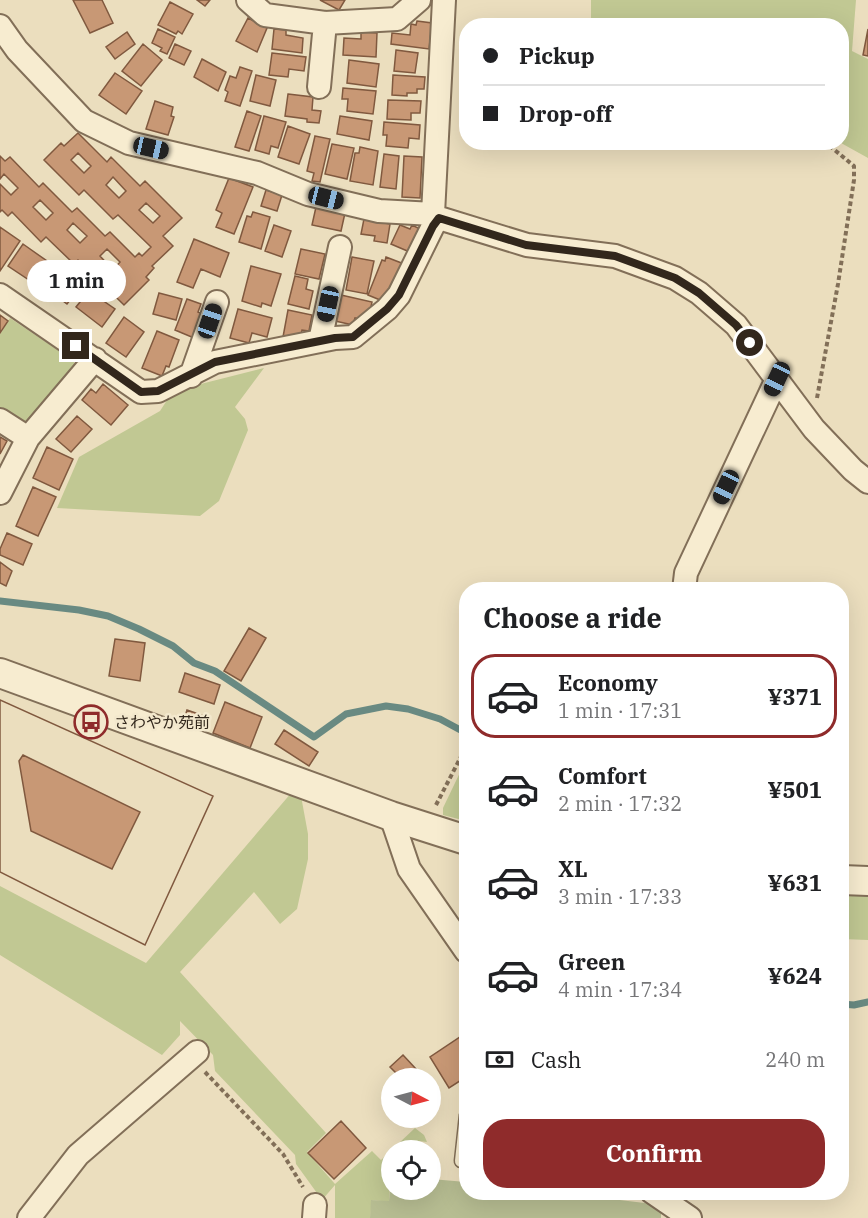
<!DOCTYPE html>
<meta charset="utf-8">
<style>
body{margin:0;font-family:"IBM Plex Serif","Noto Sans JP",serif;background:#f2f2f2;color:#202124;height:100vh;display:flex;flex-direction:column;font-size:22px;white-space:nowrap}
*{box-sizing:border-box;margin:0}
p{font-size:20px;color:#757577}
.icon{flex:none;width:33px;height:33px;fill:none;stroke:currentColor;stroke-width:2;stroke-linecap:round;stroke-linejoin:round}
.map{position:relative;flex:1;overflow:hidden}
.details{position:absolute;left:459px;top:582px;width:390px;height:618px;display:flex;flex-direction:column;background:#fff;border-radius:24px;box-shadow:0 6px 24px #0002}
.details>*{flex:none}
.top-card{position:absolute;left:459px;top:18px;width:390px;height:132px;border-radius:24px;box-shadow:0 6px 24px #0002;display:grid;align-content:center;height:132px;padding:0 24px;background:#fff}
.needle{width:39px;rotate:96deg}
.fabs{position:absolute;left:381px;top:1068px;display:grid;gap:12px}
.fabs a{display:grid;place-items:center;width:60px;height:60px;border-radius:50%;background:#fff;box-shadow:0 6px 24px #0002;font-size:30px}
.end{position:absolute;width:27px;height:27px;margin:-14px;border:8px solid #32271c;background:#fff;box-shadow:0 0 0 3px #fff}
.from{border-radius:50%}
.bubble{position:absolute;height:42px;border-radius:21px;background:#fff;box-shadow:0 6px 24px #0002;font-size:20px;font-weight:700;line-height:42px;text-align:center}
.car{position:absolute;width:18px;height:36px;margin:-18px -9px;border-radius:8px;box-shadow:0 0 4px 2px #0007;background:linear-gradient(#222 24%,#8ab4d8 0 40%,#222 0 76%,#8ab4d8 0 86%,#222 0)}
.top-card b{display:flex;align-items:center;gap:21px;height:57px;font-size:22px}
.top-card b+b{border-top:2px solid #e0e0e0}
.top-card i{width:15px;height:15px;background:#202124}
ul{padding:0;list-style:none}
li{display:flex;align-items:center;gap:18px;height:84px;margin:0 12px 9px;padding:0 12px;border:3px solid transparent;border-radius:24px}
li div{flex:1}
li b{display:block;font-size:22px}
li em{font-style:normal;font-weight:700}
li.current{border-color:#8f2b2b}
li>.icon{width:54px;height:54px;stroke-width:1.5}
h2{padding:0 24px;font-size:27px;line-height:72px}
.pay{display:flex;align-items:center;gap:15px;height:66px;padding:0 24px;font-size:22px}
.pay p{margin-inline-start:auto}
.primary-button{display:flex;gap:12px;margin-top:auto;padding:12px 24px}
.primary-button a{flex:1;height:69px;border-radius:24px;background:#8f2b2b;color:#fff;font-size:24px;font-weight:700;line-height:69px;text-align:center}
.map>svg:first-child{display:block}
</style>
<div class="map">
<svg width="868" height="1218" viewBox="0 0 868 1218">
<rect width="100%" height="100%" fill="#ebdebe"/>
<path fill="#c1c893" d="M591 0H856L852 51 868 59V158L841 143 842 26 549 25 550 18H591Z
M10 318 74 361 75 371 25 423 19 424 0 412V334Z
M264 368 235 407 245 419 248 430 219 501 200 516 57 508 79 457 160 411 173 391Z
M466 760V821L443 815V808Z
M292 792 301 796 308 834V859L297 909 280 924 254 892 180 972 326 1133 307 1152 335 1184 372 1151 381 1160 415 1128 424 1135 427 1142 419 1141 418 1150H392L389 1202 372 1200 370 1218H335V1185L322 1200 296 1164 295 1155 215 1071 213 1055 180 1021V1035L162 1055 0 955V886L146 963Z
M842 887 868 888V940L842 939Z"/>
<path fill="#b7bd92" d="M391 1176 392 1190H430L431 1179 466 1182V1192L562 1193 661 1205V1218H370L371 1200 389 1201Z"/>
<g fill="none" stroke-linecap="round" stroke-linejoin="round">
<path stroke="#698a82" stroke-width="7" d="M0 601 79 610 108 616 139 629 173 646 194 663 215 671 314 737 346 714 386 706 408 709 440 719 466 733
M842 1004 854 1005 868 1002"/>
</g>
<path fill="#c89875" stroke="#80593f" stroke-width="1.5" fill-rule="evenodd" d="M73 0H102L113 23 90 33Z
M197 0H210L205 6Z
M320 0H345L339 10Z
M170 2 193 14 182 34 178 31 176 34 158 25Z
M248 18 267 28 257 52 236 41Z
M417 21 432 23 429 49 391 44 392 33 410 35 411 24 416 25Z
M158 29 175 37 167 54 160 51 162 48 152 43Z
M274 29 286 30V35L303 38 302 53 272 49Z
M868 29V56L863 55Z
M127 32 135 44 115 59 106 47Z
M361 32 377 33 376 57 343 55 344 38 361 39Z
M143 44 162 60 141 86 122 71Z
M175 44 191 51 184 65 169 58Z
M396 50 418 53 415 73 394 71Z
M272 53 306 57 304 71 289 69 288 77 269 75Z
M202 59 226 72 218 91 194 77Z
M349 60 379 64 376 87 347 83Z
M240 67 252 71 240 106 225 101 228 92 225 90 230 76 236 78Z
M115 73 142 91 126 114 99 95Z
M256 75 276 80 270 106 250 101Z
M393 75 425 77 424 89H417V93H407V96L392 95Z
M343 88 376 91 373 114 347 111 348 99H342Z
M288 94 313 97 312 110 321 111 319 123 307 122V119L285 116Z
M388 100 421 101 420 113H411V120L387 119Z
M155 101 173 107 171 116 174 117 168 135 146 129Z
M247 111 261 116 249 151 235 147Z
M264 116 286 122 278 148 271 146 269 154 255 150Z
M340 116 372 121 369 140 337 134Z
M384 122 420 125 419 139 409 138 408 148 386 146 387 135H383Z
M288 126 310 134 299 164 278 157Z
M78 133 107 162 111 157 140 186 145 181 182 218 163 236 173 246 152 266 154 268 146 277 149 280 124 305 78 260 74 264 46 237 41 242 12 212 8 216 2 210 0 212V184L11 195 18 188 4 174 0 179V156L5 161 10 157 39 187 43 183 72 212 77 208 105 236 110 232 135 257 139 253 142 256 151 247 118 215 113 219 84 190 79 195 44 160 61 143 64 146ZM78 153 91 166 84 173 71 160ZM113 177 126 191 119 198 106 185ZM40 200 53 213 46 220 33 207ZM146 203 160 216 153 223 139 210ZM73 223 87 236 80 243 67 230ZM107 249 120 262 113 270 100 256Z
M315 136 330 139 320 182 312 181 314 173 307 171Z
M332 144 354 148 347 179 325 174Z
M360 147 378 151 373 185 350 181 355 153H359Z
M384 154 399 156 396 189 380 187Z
M404 156 422 157 420 198 402 197Z
M229 178 253 187 234 234 216 227 222 213 216 210Z
M266 190 282 195 277 211 261 206Z
M316 207 345 213 341 231 312 225Z
M253 212 270 217 261 249 239 242 247 216 251 217Z
M364 219 390 224 387 243 374 241 375 236 361 234Z
M274 225 291 231 282 257 265 251Z
M400 225 410 229 412 225 422 230 412 253 391 244Z
M0 227 20 241 0 271Z
M194 239 229 253 220 277 201 269 193 288 177 282Z
M23 244 47 261 32 282 8 266Z
M301 249 325 254 319 279 295 274Z
M352 257 374 261 367 294 346 290Z
M386 257 404 264 385 302 368 295 382 260 385 261Z
M251 266 281 274 271 306 262 303 261 307 242 301Z
M57 267 82 285 67 304 43 286Z
M295 276 308 279 306 289 313 291 309 309 288 304Z
M89 291 115 309 102 327 76 307Z
M159 293 182 299 176 320 153 314Z
M341 295 372 302 368 321 355 318 353 325 335 321Z
M187 299 201 304 198 312 203 314 194 338 175 330Z
M238 309 272 318 267 337 252 333 249 343 230 338Z
M288 310 312 315 309 331 302 330 301 336 295 339 283 337Z
M0 315 8 321 0 333Z
M124 317 144 332 126 357 106 343Z
M157 331 179 340 169 367 166 366 162 376 142 368Z
M103 384 128 405 111 425 82 400 91 389 96 393Z
M77 416 92 429 71 452 56 439Z
M0 437 7 441 0 454Z
M47 447 73 459 59 490 33 478Z
M33 487 56 497 38 536 16 526Z
M7 533 32 544 23 565 0 555V549Z
M0 562 12 571 6 586 0 583Z
M249 628 266 638 241 681 224 671Z
M115 639 145 643 140 681 109 676Z
M185 673 220 685 214 704 179 692Z
M0 700 213 796 145 945 0 872ZM23 755 140 812 112 869 31 831 19 761Z
M0 700 213 796 145 945 0 872Z
M225 702 262 717 250 748 213 733Z
M187 710 210 718 205 733 182 726Z
M284 730 318 752 309 766 275 744Z
M466 1033V1077L449 1088 430 1057Z
M403 1055 416 1069 406 1078H401L390 1067Z
M341 1121 366 1148 334 1179 308 1153Z"/>
<g fill="none" stroke-linecap="round" stroke-linejoin="round">
<defs>
<path id="service" d="M461 1161 466 1115"/>
<path id="minor" d="M248 0 265 15 325 23 397 19 419 0
M0 26 17 50 84 121 129 143 257 173 308 194 379 211 433 214 439 218 527 245 615 256 675 278 699 293 736 325 814 429 853 470 868 482
M319 87 325 23
M433 214 444 0
M0 295 141 392 158 391 215 362 335 338 353 337 387 309 399 295 433 226 439 218
M320 341 340 247
M191 376 217 302
M0 420 28 438
M0 493 28 438 95 359
M684 590 686 573 777 379
M391 816 409 869 466 951
M652 1192 690 1218
M29 1218 78 1155 197 1052
M314 1218 315 1205"/>
<path id="tertiary" d="M0 673 391 816 466 840
M842 880 868 881"/>
</defs>
<use href="#service" stroke="#826f58" stroke-width="15"/>
<use href="#minor" stroke="#826f58" stroke-width="26"/>
<use href="#tertiary" stroke="#826f58" stroke-width="32"/>
<path stroke="#826f58" stroke-width="4" stroke-dasharray="4.5 3" stroke-linecap="butt" d="M817 398 838 284 854 180V166L825 142
M436 805 466 747
M205 1072 283 1154 303 1187"/>
<use href="#service" stroke="#f7ecd0" stroke-width="12"/>
<use href="#minor" stroke="#f7ecd0" stroke-width="22"/>
<use href="#tertiary" stroke="#f7ecd0" stroke-width="28"/>
</g>
<g fill="none" stroke-linecap="round" stroke-linejoin="round">
<path stroke="#32271c" stroke-width="8" d="M76 346 141 392 158 391 215 362 335 338 353 337 387 309 399 295 433 226 439 218 526 245 615 256 675 278 699 293 736 325 750 343"/>
</g>
<defs>
<symbol id="bus-ring" viewBox="-11 -11 22 22"><circle r="9.5" fill="#f3e8cd" stroke="#8f2b2b" stroke-width="1.5"/><path d="M-5-6H5V4H4V6H2V4H-2V6H-4V4H-5ZM-3.5-4V0h7V-4ZM-3.5 1.2v1.5H-2V1.2ZM2 1.2v1.5H3.5V1.2Z" fill="#8f2b2b"/></symbol>
</defs>
<g fill-rule="evenodd">
<use href="#bus-ring" x="72" y="703" width="38" height="38"/>
</g>
<g text-anchor="middle" dominant-baseline="central" stroke-width="5" stroke-linejoin="round" paint-order="stroke">
<g font-size="16" fill="#32271c" stroke="#f3e8cd" text-anchor="start">
<text x="114" y="722">さわやか苑前</text>
</g>
</g>
</svg>
<div class="fabs">
<a><svg class="needle" viewBox="-14 -14 28 28"><path d="M0-13l5 13h-10z" fill="#e53935"/><path d="M0 13l5-13h-10z" fill="#757577"/></svg></a>
<a><svg class="icon" aria-label="locate" viewBox="0 0 24 24"><circle cx="12" cy="12" r="6"/><path d="M12 2v4M12 18v4M2 12h4M18 12h4"/></svg></a>
</div>
<i class="end from" style="left:750px;top:343px"></i>
<i class="end" style="left:76px;top:346px"></i>
<div class="bubble" style="left:27px;top:260px;width:99px">1 min</div>
<i class="car" style="left:151px;top:148px;rotate:103deg"></i>
<i class="car" style="left:326px;top:198px;rotate:104deg"></i>
<i class="car" style="left:328px;top:304px;rotate:192deg"></i>
<i class="car" style="left:210px;top:321px;rotate:19deg"></i>
<i class="car" style="left:777px;top:379px;rotate:205deg"></i>
<i class="car" style="left:726px;top:487px;rotate:205deg"></i>
<div class="top-card">
<b><i class="from"></i>Pickup</b>
<b><i></i>Drop-off</b>
</div>
<section class="details">
<h2>Choose a ride</h2>
<ul>
<li class="current"><svg class="icon" aria-label="car" viewBox="0 0 24 24"><path d="M5 17H2v-5l4-1 3-4h7l3 4 3 1v5h-3M9 17h6M6 11h13"/><circle cx="7" cy="17" r="2"/><circle cx="17" cy="17" r="2"/></svg><div><b>Economy</b><p>1 min · 17:31</p></div><em>¥371</em></li>
<li><svg class="icon" aria-label="car" viewBox="0 0 24 24"><path d="M5 17H2v-5l4-1 3-4h7l3 4 3 1v5h-3M9 17h6M6 11h13"/><circle cx="7" cy="17" r="2"/><circle cx="17" cy="17" r="2"/></svg><div><b>Comfort</b><p>2 min · 17:32</p></div><em>¥501</em></li>
<li><svg class="icon" aria-label="car" viewBox="0 0 24 24"><path d="M5 17H2v-5l4-1 3-4h7l3 4 3 1v5h-3M9 17h6M6 11h13"/><circle cx="7" cy="17" r="2"/><circle cx="17" cy="17" r="2"/></svg><div><b>XL</b><p>3 min · 17:33</p></div><em>¥631</em></li>
<li><svg class="icon" aria-label="car" viewBox="0 0 24 24"><path d="M5 17H2v-5l4-1 3-4h7l3 4 3 1v5h-3M9 17h6M6 11h13"/><circle cx="7" cy="17" r="2"/><circle cx="17" cy="17" r="2"/></svg><div><b>Green</b><p>4 min · 17:34</p></div><em>¥624</em></li>
</ul>
<div class="pay"><svg class="icon" aria-label="cash" viewBox="0 0 24 24"><path d="M3 7h18v10H3z"/><circle cx="12" cy="12" r="2"/></svg>Cash<p>240 m</p></div>
<div class="primary-button"><a>Confirm</a></div>
</section>
</div>
